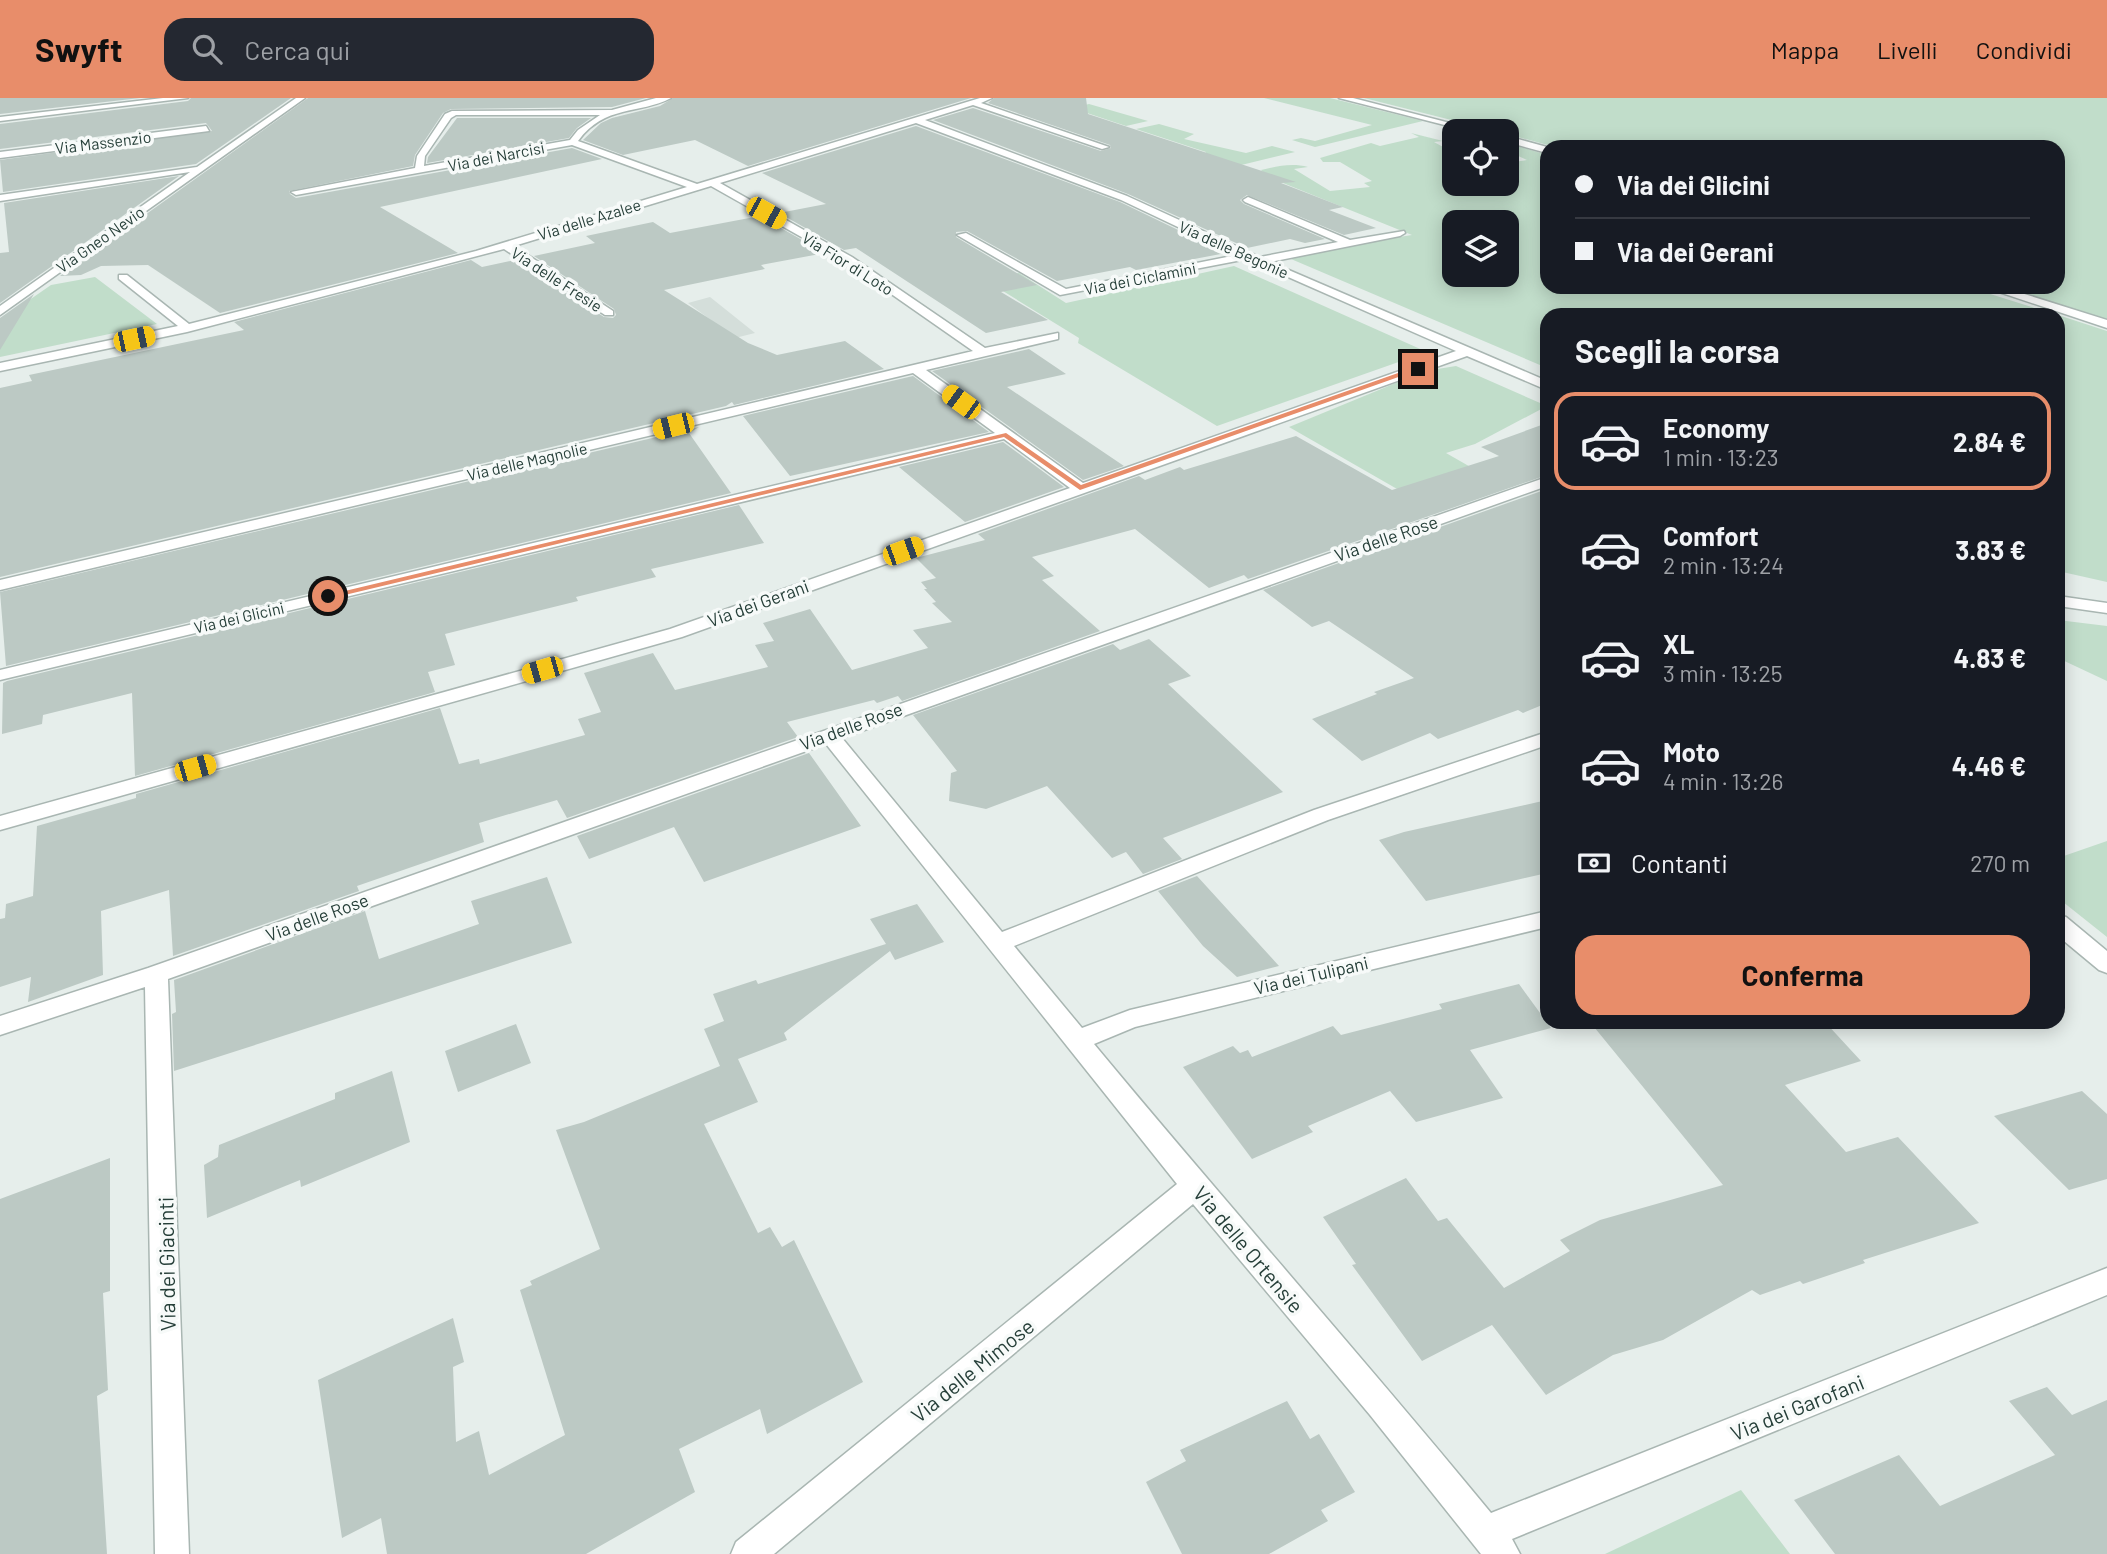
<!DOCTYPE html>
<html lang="it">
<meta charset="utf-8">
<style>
body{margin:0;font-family:Barlow,sans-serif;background:#242831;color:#f1f3f6;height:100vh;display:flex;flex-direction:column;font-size:26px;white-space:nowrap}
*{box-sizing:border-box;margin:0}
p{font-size:23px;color:#9ea1a6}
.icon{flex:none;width:38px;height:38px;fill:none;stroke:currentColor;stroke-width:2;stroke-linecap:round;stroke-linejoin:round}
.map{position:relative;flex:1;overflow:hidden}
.side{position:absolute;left:1540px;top:210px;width:525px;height:721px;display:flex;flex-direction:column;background:#171b24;border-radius:21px;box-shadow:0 4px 18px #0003}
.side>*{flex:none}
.top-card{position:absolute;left:1540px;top:42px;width:525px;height:154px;border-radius:21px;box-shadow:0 4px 18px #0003;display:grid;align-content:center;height:154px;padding:0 35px;background:#171b24}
.controls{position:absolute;left:1442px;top:21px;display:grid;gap:14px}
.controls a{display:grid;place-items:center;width:77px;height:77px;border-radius:14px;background:#171b24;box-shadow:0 4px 18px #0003;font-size:35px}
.end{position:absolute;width:32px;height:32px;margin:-16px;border:9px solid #e88d6a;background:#111;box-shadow:0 0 0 4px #111}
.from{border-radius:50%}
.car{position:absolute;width:21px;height:42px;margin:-21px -10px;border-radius:9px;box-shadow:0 0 5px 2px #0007;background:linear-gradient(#f5c518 24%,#345 0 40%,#f5c518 0 76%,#345 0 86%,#f5c518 0)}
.top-card b{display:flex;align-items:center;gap:24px;height:66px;font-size:26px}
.top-card b+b{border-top:2px solid #363941}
.top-card i{width:18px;height:18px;background:#f1f3f6}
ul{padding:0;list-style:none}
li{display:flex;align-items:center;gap:21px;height:98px;margin:0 14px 10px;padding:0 21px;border:4px solid transparent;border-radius:21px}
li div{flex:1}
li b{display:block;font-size:26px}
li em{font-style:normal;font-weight:700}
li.selected{border-color:#e88d6a}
li>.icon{width:63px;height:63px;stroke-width:1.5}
h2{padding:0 35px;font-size:32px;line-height:84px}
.pay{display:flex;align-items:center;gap:18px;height:77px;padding:0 35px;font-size:26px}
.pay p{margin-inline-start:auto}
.button{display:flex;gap:14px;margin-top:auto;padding:14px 35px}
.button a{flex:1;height:80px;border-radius:21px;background:#e88d6a;color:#111;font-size:28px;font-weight:700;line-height:80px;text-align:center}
header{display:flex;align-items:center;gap:42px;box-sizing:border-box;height:98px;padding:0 35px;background:#e88d6a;color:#111}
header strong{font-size:33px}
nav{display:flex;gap:38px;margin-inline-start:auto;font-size:24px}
.search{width:490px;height:63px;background:#242831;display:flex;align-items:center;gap:18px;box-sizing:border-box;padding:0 24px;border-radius:21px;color:#9ea1a6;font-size:26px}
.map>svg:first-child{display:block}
</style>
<header>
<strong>Swyft</strong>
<div class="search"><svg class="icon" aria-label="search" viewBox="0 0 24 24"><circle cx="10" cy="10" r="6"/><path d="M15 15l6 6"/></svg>Cerca qui</div>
<nav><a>Mappa</a><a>Livelli</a><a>Condividi</a></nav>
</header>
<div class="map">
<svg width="2107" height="1456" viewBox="0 0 2107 1456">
<rect width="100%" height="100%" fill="#e6eeeb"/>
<path fill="#d4deda" d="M710 199 755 235 735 240 688 205Z"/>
<path fill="#c1ddca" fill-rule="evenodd" d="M1264 0H1330L1423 23 1315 49 1292 42 1301 40 1315 43 1372 27Z
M1364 0H2107V224L1990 189H2058V49H1555L1507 36V33H1495Z
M1089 6 1148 23 1126 28 1072 10Z
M1159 26 1194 36 1184 41 1246 55 1272 48 1295 54 1188 80 1206 54 1136 31Z
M1411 35 1443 43 1434 44 1454 55V86H1507V65L1527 62 1507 53V45L1547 57V189H1968L2057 217H1547V270L1291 161 1349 147 1412 137 1268 79 1261 72C1278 68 1292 65 1308 69L1294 71 1330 93 1370 89 1364 85 1372 83 1340 64H1323L1320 60 1371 45 1380 48 1419 39ZM1454 124H1507V177H1454Z
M1234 168 1427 254 1217 328 1078 245 1079 240 985 182 1019 175 1066 205Z
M95 179 157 226 0 259V233L25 205 51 187Z
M2058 217 2107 233V484L2058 473Z
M1456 268 1547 308 1475 346 1446 355 1502 387 1432 411 1289 329 1425 273Z
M2058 522 2107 528V583L2058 560Z
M2107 743V839L2058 800V760Z
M1741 1392 1790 1456H1605Z"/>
<path fill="#bcc9c4" d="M0 0H140L0 16Z
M191 0H291L196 66 3 94 0 62 212 33 206 25 0 51V26L188 3Z
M308 0H646L612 9 451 11 443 15 415 57 413 68 289 93 290 96 296 100 572 50 602 61 380 109 458 155 220 215 148 167 101 168 81 177 60 178Z
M673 0H971L748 68 695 42 623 57 583 42 601 25 612 20 660 8Z
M994 0H1086L1088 16 1296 84 1281 85 1343 109 1329 112 1376 130 1344 137 1247 97 1240 102 1244 106 1325 141 1305 145 1290 141 1247 150 1128 96 933 22 973 10 1101 53 1111 50 1110 47 988 5Z
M457 20H591L577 30 569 40 427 65 428 59Z
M916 28 1120 104 1226 155 1136 172 1130 169 1057 183 967 133 956 134V139L1037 187 1001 194 1048 222 986 235 856 150 844 152 779 115 826 106 762 75Z
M179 78 0 205V155L9 154 4 105Z
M760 118 825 155 761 167 765 171 664 192 748 245 777 257 845 243 884 271 734 307 732 304 726 308 0 479V290L32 283 29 277 244 232 234 224 471 162 482 169 515 162 604 219 613 220 616 217 614 211 534 158 595 145 586 138 653 124 670 135Z
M34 196 0 252V220Z
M1029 251 1066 276 1007 289 1124 368 1083 382 932 273Z
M913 278 989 334 790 378 743 318Z
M1547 325V377L1248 481 1244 477 1209 490 1135 431 1032 459 1054 478 1042 482 1100 533 902 603 898 598 877 605 874 602 787 624 798 639 567 720 557 702 479 725 484 744 357 788 359 793 173 858 169 792 101 813 103 877 28 904 31 879 0 889V821L5 820 6 806 33 798 37 728 136 700V696L440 610 459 666 479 661 480 666 585 637 578 621 601 614 584 575 653 555 675 592 768 569 755 547 774 543 763 525 810 511 852 572 928 550 913 532 952 524 932 505 936 504 924 491H927L921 484 936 480 916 460 985 442 978 436 1139 378 1145 382 1180 369 1184 372 1296 338 1392 392 1499 358 1481 349Z
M699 329 689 335 731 395 6 568 0 494Z
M1003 344 1064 389 965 424 899 369Z
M1547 391V605L1523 615 1518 612 1438 641 1430 635 1362 663 1312 621 1377 596 1374 594 1414 580 1329 523 1312 529 1263 492Z
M739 407 764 445 651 471 656 479 576 499 578 503 445 536 455 567 428 574 435 594 135 678 132 595 43 617 42 626 2 636 3 585 7 583Z
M1149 541 1191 578 1168 586 1283 694 1163 740 1182 761 1143 776 1126 754 1112 760 1047 688 986 711 949 703 951 675 957 673 913 617 1113 546 1120 552Z
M809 655 861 728 704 784 674 729 589 761 577 738Z
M1547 702V775L1426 803 1379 742 1404 734Z
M1197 778 1279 868 1237 879 1203 848 1158 793Z
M547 779 572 845 174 973 172 916 176 914 174 882 365 813 379 861 479 826 471 803Z
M917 806 944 844 895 862 890 853 784 935 787 942 738 961 758 1004 704 1026 758 1135 770 1129 782 1149 794 1142 863 1284 767 1336 760 1311 679 1351 695 1394 586 1456H387L381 1420 342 1440 318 1282 453 1220 464 1264 453 1269 456 1344 479 1333 489 1377 565 1337 520 1192 532 1187 530 1183 600 1151 556 1032 584 1024 720 968 704 931 724 923 713 896 756 882 758 886 886 846 870 821Z
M1519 886 1551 930 1470 952 1503 1000 1416 1024 1390 993 1308 1028 1313 1034 1252 1061 1183 969 1233 948 1240 955 1248 952 1252 959 1333 928 1341 937 1442 911 1439 906Z
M1590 924H1825L1861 963 1785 987 1846 1054 1898 1039 1979 1125 1863 1162 1865 1165 1803 1186 1800 1183 1760 1197 1752 1192 1663 1242 1613 1257 1546 1297 1492 1227 1422 1263 1352 1167 1356 1166 1323 1119 1406 1080 1438 1123 1447 1120 1504 1190 1570 1153 1560 1142 1600 1122 1723 1087Z
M516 926 531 965 458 994 445 953Z
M392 973 410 1044 301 1089 300 1082 207 1120 204 1067 218 1059 219 1047 335 1001V995Z
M2082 993 2107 1016V1081L2069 1092 1994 1018Z
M110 1060V1193L103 1195 108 1292 97 1298 107 1456H0V1101Z
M2047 1289 2072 1317 2107 1302V1456H1835L1794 1402 1899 1357 1940 1408 2055 1357 2009 1303Z
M1287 1303 1310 1341 1319 1336 1355 1394 1321 1412 1328 1423 1269 1456H1182L1146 1384 1186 1363 1180 1352Z"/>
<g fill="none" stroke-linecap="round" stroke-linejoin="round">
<defs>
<path id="minor" d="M163 0H188L0 23V19Z
M296 0H305L0 217V208L190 74 0 103V97L197 69Z
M656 0H671C639 17 605 6 578 43L697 86 980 0H992L981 5 1109 49 1102 51 973 7 925 22 1127 98 1260 159 1338 144 1245 104 1243 102 1248 99 1350 142 1404 133 1405 135 1400 138 1270 164 1547 283V292L1467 258 682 539 0 732V718L670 531 1070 390 1004 341 0 582V572L995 335 913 275 0 492V482L973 253 844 163 711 88 514 148 613 213V217H605L504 151 187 234 0 273V265L178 228 119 181V177H127L189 226 476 153 687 89 572 47 296 97 291 94 415 70 417 58 445 16 452 13 612 12ZM456 17H600L578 32 570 42 424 68 425 58 451 20ZM916 25 1121 102 1237 157 1066 191 966 135 957 137 1060 197 1247 161 1456 253 1083 385 926 272 1058 241V235L985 250 852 159 720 85Z
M1339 0H1353L1481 33H1468Z
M206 28 209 33 0 60V54Z
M1507 38 1547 49V55L1507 44Z
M1984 189H2002L2107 222V230Z
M1547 379V388L842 640 1002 834 1314 712 1547 634V647L1328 722 1014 848 1082 930 1130 912 1547 813V829L1135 929 1094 946C1225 1104 1361 1257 1491 1415L2107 1170V1197L1512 1441 1520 1456H1481L1370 1317 1193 1106 774 1456H731L736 1444 1177 1086 826 646 168 881 189 1456H155L145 889 0 937V918L148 870Z
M2058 498 2107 505V515L2058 508Z
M2058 817 2066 819 2107 853V875L2099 872 2058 838Z"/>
</defs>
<use href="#minor" stroke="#a9b6b2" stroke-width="3"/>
<use href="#minor" fill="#fff" fill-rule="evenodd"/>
</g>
<path fill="#e88d6a" d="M1415 269 1421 271 1080 392 1004 339 328 501 324 498 1006 335 1081 387Z"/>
<g text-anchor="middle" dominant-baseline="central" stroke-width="7" stroke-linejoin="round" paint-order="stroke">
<g font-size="16" fill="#263f39" stroke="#f7faf9">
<text transform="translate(103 44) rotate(-7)">Via Massenzio</text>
<text transform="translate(496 58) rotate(-11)">Via dei Narcisi</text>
<text transform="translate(589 121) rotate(-17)">Via delle Azalee</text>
<text transform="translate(100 141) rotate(-35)">Via Gneo Nevio</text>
<text transform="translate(1234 151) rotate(24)">Via delle Begonie</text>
<text transform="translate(848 165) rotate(32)">Via Fior di Loto</text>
<text transform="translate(1140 180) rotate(-11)">Via dei Ciclamini</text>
<text transform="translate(557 181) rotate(33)">Via delle Fresie</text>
<text transform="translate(527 363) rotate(-13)">Via delle Magnolie</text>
<text transform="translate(239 519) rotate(-13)">Via dei Glicini</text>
</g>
<g font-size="18" fill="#263f39" stroke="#f7faf9">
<text transform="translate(1386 440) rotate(-19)">Via delle Rose</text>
<text transform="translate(758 505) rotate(-20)">Via dei Gerani</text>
<text transform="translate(851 628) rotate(-20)">Via delle Rose</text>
<text transform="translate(317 819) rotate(-20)">Via delle Rose</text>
<text transform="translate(1311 877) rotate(-13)">Via dei Tulipani</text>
</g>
<g font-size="21" fill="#263f39" stroke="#f7faf9">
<text transform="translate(1249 1151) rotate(50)">Via delle Ortensie</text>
<text transform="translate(166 1166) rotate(-91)">Via dei Giacinti</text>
<text transform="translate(972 1272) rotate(-39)">Via delle Mimose</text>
<text transform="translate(1797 1309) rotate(-22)">Via dei Garofani</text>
</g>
</g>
</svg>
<div class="controls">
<a><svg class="icon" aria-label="locate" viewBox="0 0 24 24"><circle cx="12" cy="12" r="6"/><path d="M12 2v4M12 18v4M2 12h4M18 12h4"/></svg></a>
<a><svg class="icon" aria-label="layers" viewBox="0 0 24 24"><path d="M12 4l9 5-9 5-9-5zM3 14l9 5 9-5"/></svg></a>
</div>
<i class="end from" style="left:328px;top:498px"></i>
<i class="end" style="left:1418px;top:271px"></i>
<i class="car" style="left:766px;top:115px;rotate:119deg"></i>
<i class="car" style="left:134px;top:241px;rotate:78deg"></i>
<i class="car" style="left:961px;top:304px;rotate:306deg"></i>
<i class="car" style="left:673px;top:328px;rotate:256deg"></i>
<i class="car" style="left:903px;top:453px;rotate:70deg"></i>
<i class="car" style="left:542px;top:572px;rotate:254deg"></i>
<i class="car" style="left:195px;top:670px;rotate:74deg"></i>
<div class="top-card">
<b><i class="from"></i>Via dei Glicini</b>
<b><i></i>Via dei Gerani</b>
</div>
<section class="side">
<h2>Scegli la corsa</h2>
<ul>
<li class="selected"><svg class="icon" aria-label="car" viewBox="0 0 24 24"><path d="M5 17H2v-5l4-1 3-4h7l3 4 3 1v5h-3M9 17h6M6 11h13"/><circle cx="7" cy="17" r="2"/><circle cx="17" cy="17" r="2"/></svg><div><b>Economy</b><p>1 min · 13:23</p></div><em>2.84 €</em></li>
<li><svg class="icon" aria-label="car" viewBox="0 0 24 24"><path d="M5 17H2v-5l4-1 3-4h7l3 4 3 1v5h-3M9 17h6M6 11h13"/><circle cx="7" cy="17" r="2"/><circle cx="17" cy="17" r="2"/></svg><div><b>Comfort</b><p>2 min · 13:24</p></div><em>3.83 €</em></li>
<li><svg class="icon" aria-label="car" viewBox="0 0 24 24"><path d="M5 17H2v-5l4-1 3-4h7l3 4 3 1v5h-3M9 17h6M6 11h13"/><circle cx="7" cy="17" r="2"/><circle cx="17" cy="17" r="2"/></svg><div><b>XL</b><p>3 min · 13:25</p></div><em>4.83 €</em></li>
<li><svg class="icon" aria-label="car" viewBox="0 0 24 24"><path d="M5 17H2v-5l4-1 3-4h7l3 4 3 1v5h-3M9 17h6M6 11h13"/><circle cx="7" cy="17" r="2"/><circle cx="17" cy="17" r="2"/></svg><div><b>Moto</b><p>4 min · 13:26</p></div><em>4.46 €</em></li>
</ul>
<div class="pay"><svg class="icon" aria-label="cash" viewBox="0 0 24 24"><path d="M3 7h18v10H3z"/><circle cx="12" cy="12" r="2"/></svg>Contanti<p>270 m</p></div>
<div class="button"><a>Conferma</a></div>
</section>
</div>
